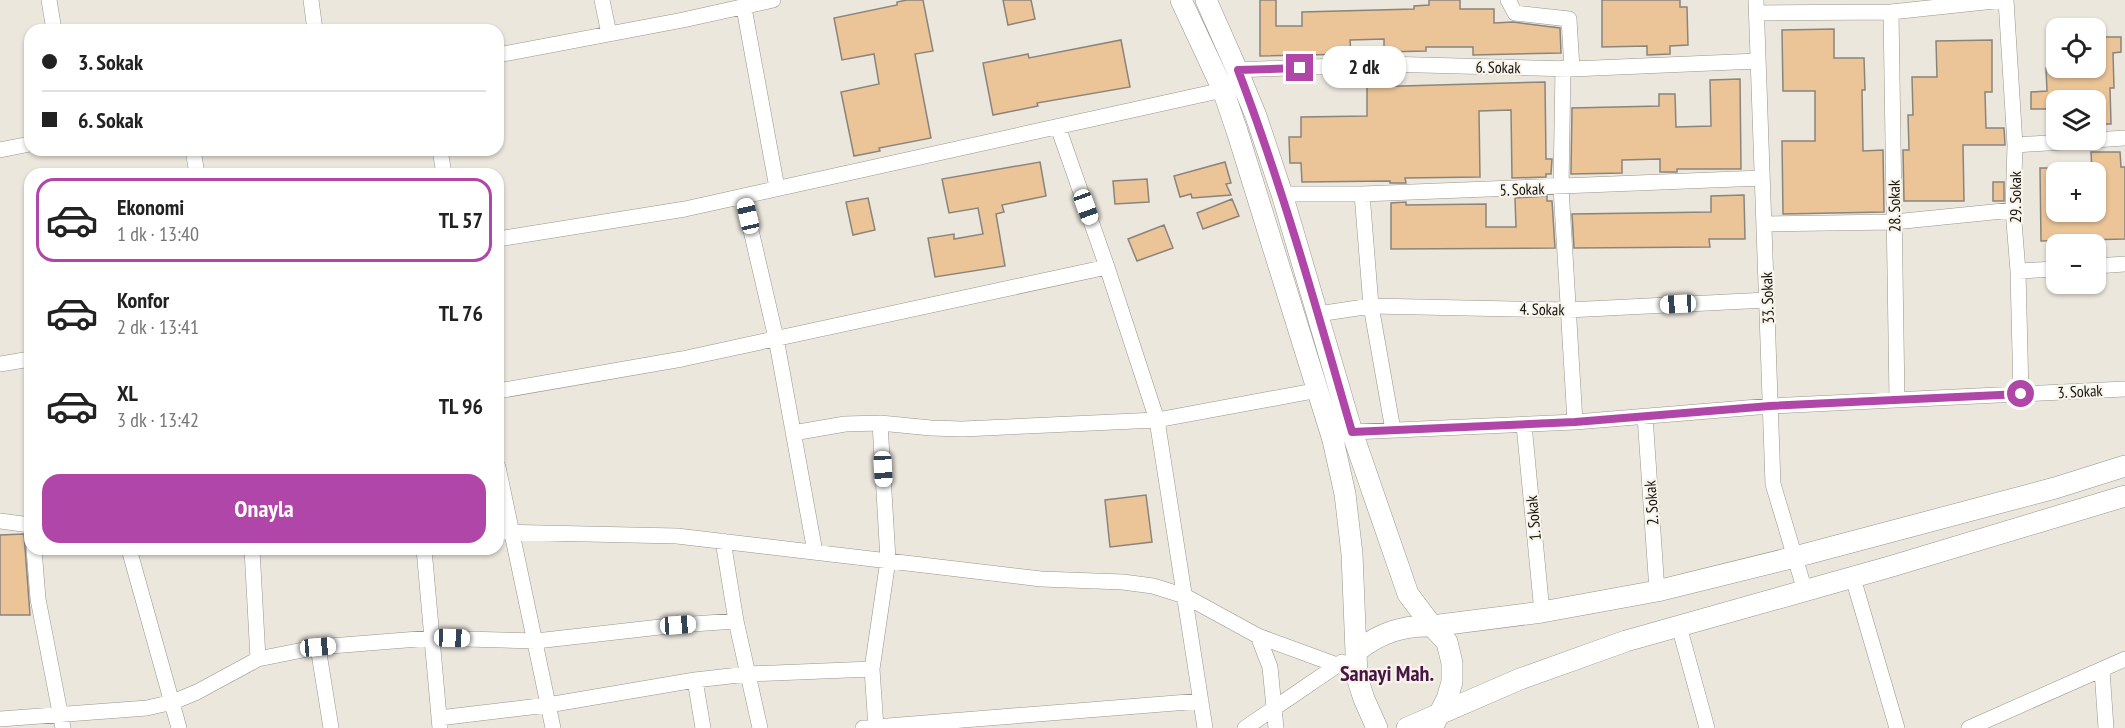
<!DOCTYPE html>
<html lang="tr">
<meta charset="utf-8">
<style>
body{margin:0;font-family:"PT Sans Narrow",sans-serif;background:#f6f6f6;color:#222;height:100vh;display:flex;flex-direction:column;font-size:22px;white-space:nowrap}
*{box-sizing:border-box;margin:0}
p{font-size:20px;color:#767676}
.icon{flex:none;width:33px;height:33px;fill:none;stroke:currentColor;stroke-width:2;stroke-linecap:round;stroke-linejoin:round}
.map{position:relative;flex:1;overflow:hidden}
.side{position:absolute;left:24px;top:168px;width:480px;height:387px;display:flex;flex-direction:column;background:#fff;border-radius:18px;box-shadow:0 2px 4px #0004}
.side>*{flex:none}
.banner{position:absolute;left:24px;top:24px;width:480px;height:132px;border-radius:18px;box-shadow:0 2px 4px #0004;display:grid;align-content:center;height:132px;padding:0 18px;background:#fff}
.buttons{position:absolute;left:2046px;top:18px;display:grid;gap:12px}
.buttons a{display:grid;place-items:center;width:60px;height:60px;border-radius:12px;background:#fff;box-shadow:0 2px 4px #0004;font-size:30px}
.end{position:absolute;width:27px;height:27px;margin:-14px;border:8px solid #b046a8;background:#fff;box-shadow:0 0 0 3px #fff}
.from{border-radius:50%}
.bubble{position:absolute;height:42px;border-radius:18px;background:#fff;box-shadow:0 2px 4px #0004;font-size:20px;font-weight:700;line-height:42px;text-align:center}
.car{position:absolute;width:18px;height:36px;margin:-18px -9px;border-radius:8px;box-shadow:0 0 4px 2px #0007;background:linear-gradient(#fff 24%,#345 0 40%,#fff 0 76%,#345 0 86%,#fff 0)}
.banner b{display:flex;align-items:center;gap:21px;height:57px;font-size:22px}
.banner b+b{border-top:2px solid #e0e0e0}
.banner i{width:15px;height:15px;background:#222}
ul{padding:10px 0 0;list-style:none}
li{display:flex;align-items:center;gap:18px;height:84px;margin:0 12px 9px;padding:0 6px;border:3px solid transparent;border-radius:18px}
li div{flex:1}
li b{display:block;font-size:22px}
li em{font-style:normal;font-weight:700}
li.on{border-color:#b046a8}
li>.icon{width:54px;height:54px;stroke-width:1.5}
.action{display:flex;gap:12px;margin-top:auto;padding:12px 18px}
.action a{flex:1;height:69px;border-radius:18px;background:#b046a8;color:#fff;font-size:24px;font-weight:700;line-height:69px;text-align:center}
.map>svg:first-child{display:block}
</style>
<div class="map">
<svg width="2125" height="728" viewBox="0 0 2125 728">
<rect width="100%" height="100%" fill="#ebe7dd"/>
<path fill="#ebc598" stroke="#8b847d" stroke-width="1.5" d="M907 0H923L933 51 915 54 931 138 879 148 880 151 854 156 841 92 879 84 874 54 842 60 834 18 897 5V2Z
M1003 0H1031L1035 19 1008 25Z
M1260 0H1276V26H1302V12L1414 9V6L1429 5V0H1460V9H1494V23L1513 22 1560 28 1561 53 1473 55V47H1426V51L1384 52V39L1350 40 1351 54 1260 56Z
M1602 0H1680V7H1687L1688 45 1670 46V54L1647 55V46L1602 47Z
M1834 29V58H1864L1865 90H1862L1863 151 1883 150 1884 212 1783 214 1782 141H1815V91H1783L1782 30Z
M2096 37H2121V52L2113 53 2114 88H2110L2111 124H2096V100H2056V109H2031V92L2047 91 2046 68H2096Z
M1121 40 1130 87 1037 103 1038 106 993 115 983 63 1028 54 1029 58Z
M1992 40V92H1985L1986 128H2004L2005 145H1963L1964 201H1904L1903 150H1909L1908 115H1913L1912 77H1937L1936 41Z
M1740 79 1741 169H1677V172H1660V159L1622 160V173L1571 174 1572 108 1659 106V94H1675L1676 127 1711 126 1710 80Z
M1545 82 1546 159H1552L1551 174H1546V177L1512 178 1511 110 1479 111 1480 177 1405 178 1406 183H1390V181L1302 182 1301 163H1290L1289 137H1301V117L1367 116V87Z
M2091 152H2120L2121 167H2125V239L2041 241 2040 168H2056V212H2096V172H2092Z
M1040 162 1046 196 1002 205 1004 212 996 214 1005 266 935 277 928 238 954 234V239L983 234 978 208 949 213 942 179Z
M1225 162 1231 183 1226 184 1231 195 1192 198 1191 194 1180 197 1174 176Z
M1147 179 1149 202 1115 204 1113 181Z
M1993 182H2004V201H1993Z
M1744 195 1745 239H1709L1710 247 1574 248 1572 214 1711 212V196Z
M1547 196V201H1552L1555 248 1391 249V203L1406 202V205L1486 204V227H1516L1515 198Z
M868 198 875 230 853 235 846 202Z
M1232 199 1239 216 1203 229 1197 213Z
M1164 225 1173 248 1137 261 1128 239Z
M1146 495 1152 542 1110 547 1105 500Z
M24 534 30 615H0V535Z"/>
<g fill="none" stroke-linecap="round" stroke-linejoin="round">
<defs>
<path id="street" d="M49 0 54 30
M311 0 315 30
M602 0 609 34
M1508 0 1515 13 1569 19 1572 69
M1756 0 1773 484 1805 591
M2006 0 2015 145 2013 210 2018 271 2021 394
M744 8 777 188
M1891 12 1897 400
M1757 13 1891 12 2004 0
M498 55 683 20 773 0
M1563 68 1561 187 1575 422
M1237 70 1383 64 1572 69 1758 61
M1058 127 1107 267 1157 420 1205 728
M2015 145 2125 138
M0 150 30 144
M193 150 197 174
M440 150 444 174
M1282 194H1362L1762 178
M1362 194 1371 306 1393 430
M743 196 776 338 815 552
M1764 224 1894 222 2013 210
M498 239 685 209 1223 90
M2096 266 2125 264
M2018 271 2056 269
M1318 314 1371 306 1568 310 1767 300
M0 364 30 359
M498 391 682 359 1107 267
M1645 416 1657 591
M1524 425 1542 612
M1352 432 1575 422 1770 406 2125 389
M793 433 845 424 880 423 931 428 962 429 1157 420 1319 390
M498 467 553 728
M0 521 30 525
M498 532 677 536 1041 579 1123 582 1153 586 1185 596 1258 636 1337 665
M723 541 736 621 760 728
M34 549 38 599 63 728
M129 549 179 728
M252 549 258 659
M424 549 440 728
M1853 578 1897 728
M1679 626 1707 728
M1258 636 1270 667 1276 728
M318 647 331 728
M2102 670 2106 728
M695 680 703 728
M439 718 548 705 695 680 748 674 872 669
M0 719 147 708 173 702 197 692 258 659 318 647 431 638 536 641 678 625 736 621
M863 728 1201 701
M876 728 872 669 888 560 880 423
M1245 728 1342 662
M1969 728 2125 659"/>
<path id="secondary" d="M1181 0 1223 90 1237 131 1333 440 1345 494 1352 554 1357 677 1364 699 1377 728
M1206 0 1237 70 1256 116 1282 194 1352 432 1408 594 1432 626 1447 642 1452 663V682L1447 699 1432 728
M1357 651C1380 633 1403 625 1432 626L1542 612 1657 591 1795 557 2055 488 2125 466
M1407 728 1520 679 1626 641 1889 567 2125 496"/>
</defs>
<use href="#street" stroke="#99958c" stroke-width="16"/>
<use href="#secondary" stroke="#99958c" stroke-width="22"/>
<use href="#street" stroke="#fff" stroke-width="15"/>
<use href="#secondary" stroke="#fff" stroke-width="21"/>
</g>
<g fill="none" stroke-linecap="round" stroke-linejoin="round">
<path stroke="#b046a8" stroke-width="8" d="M1300 68 1238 70C1283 188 1317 310 1352 432L1575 422 1770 406 2021 394"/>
</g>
<g text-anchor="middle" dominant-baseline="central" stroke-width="4.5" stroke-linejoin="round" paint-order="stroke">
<g font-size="16" fill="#13120f" stroke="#f8f4ea">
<text transform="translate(1498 67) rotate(1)">6. Sokak</text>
<text transform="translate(1522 189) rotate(-2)">5. Sokak</text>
<text transform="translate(2015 197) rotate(-90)">29. Sokak</text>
<text transform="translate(1894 206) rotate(-91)">28. Sokak</text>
<text transform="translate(1767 298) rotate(-92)">33. Sokak</text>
<text transform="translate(1542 309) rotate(1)">4. Sokak</text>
<text transform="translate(2080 391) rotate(-3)">3. Sokak</text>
<text transform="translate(1651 503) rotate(-94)">2. Sokak</text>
<text transform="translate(1533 518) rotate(-95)">1. Sokak</text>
</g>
<g font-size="22" font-weight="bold" fill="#471544" stroke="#f8f4ea">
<text x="1387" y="673">Sanayi Mah.</text>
</g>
</g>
</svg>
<div class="buttons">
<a><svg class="icon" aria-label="locate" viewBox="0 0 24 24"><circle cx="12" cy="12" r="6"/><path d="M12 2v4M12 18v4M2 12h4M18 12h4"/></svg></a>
<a><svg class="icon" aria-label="layers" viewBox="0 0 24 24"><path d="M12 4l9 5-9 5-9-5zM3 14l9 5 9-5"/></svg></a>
<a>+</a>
<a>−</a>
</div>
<i class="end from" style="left:2021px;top:394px"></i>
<i class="end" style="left:1300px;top:68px"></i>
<div class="bubble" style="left:1322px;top:46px;width:84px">2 dk</div>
<i class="car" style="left:1086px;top:207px;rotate:160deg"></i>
<i class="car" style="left:748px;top:216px;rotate:347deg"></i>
<i class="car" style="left:1678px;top:304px;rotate:267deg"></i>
<i class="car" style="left:883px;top:469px;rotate:177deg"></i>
<i class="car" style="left:678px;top:625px;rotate:86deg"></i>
<i class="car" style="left:452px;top:638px;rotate:92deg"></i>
<i class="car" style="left:318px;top:647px;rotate:85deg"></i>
<div class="banner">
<b><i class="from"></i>3. Sokak</b>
<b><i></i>6. Sokak</b>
</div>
<section class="side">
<ul>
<li class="on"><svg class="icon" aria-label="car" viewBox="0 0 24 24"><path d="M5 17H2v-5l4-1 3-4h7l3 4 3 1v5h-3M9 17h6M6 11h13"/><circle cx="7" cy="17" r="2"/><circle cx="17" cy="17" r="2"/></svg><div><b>Ekonomi</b><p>1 dk · 13:40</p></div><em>TL 57</em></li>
<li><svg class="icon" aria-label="car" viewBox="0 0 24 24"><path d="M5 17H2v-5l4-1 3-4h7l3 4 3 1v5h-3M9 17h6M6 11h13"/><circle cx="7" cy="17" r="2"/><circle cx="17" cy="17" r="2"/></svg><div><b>Konfor</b><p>2 dk · 13:41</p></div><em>TL 76</em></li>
<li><svg class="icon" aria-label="car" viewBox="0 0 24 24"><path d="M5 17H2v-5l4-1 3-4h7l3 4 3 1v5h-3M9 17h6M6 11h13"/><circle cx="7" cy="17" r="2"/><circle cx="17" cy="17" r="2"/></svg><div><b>XL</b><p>3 dk · 13:42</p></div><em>TL 96</em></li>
</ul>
<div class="action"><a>Onayla</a></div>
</section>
</div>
